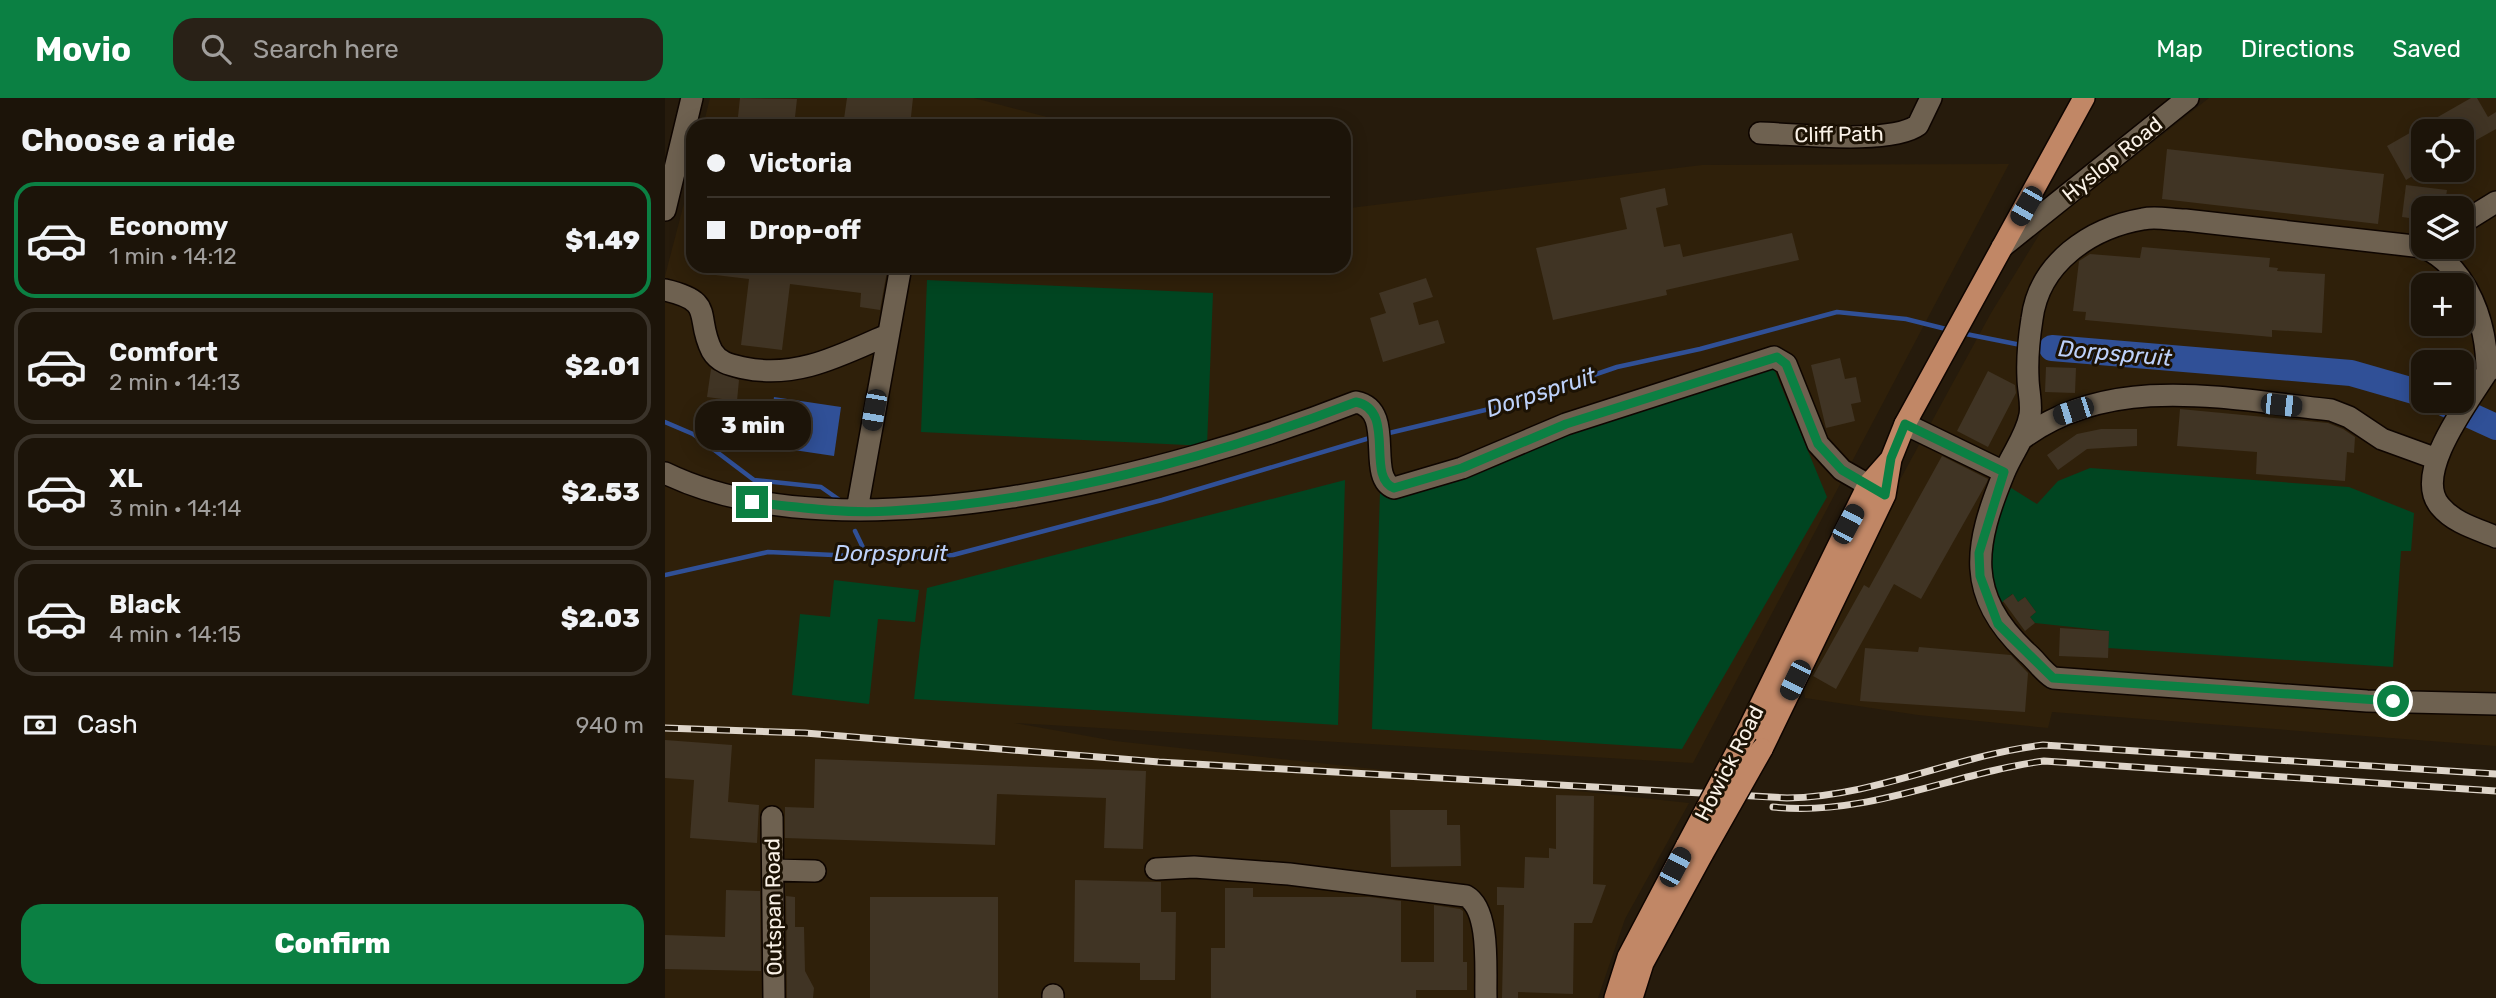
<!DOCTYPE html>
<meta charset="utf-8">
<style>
body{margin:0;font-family:Rubik,sans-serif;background:#292117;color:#f1f3f6;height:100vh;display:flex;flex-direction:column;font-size:26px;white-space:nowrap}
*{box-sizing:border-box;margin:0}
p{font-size:23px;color:#a09e9c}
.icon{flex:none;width:38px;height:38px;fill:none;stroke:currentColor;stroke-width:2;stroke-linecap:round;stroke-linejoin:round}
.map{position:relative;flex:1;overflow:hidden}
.drawer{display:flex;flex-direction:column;background:#1c1409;width:665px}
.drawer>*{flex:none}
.guide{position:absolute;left:21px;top:21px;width:665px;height:154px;border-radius:21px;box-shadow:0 4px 18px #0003,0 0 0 2px #3a332a;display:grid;align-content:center;height:154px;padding:0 21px;background:#1c1409}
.controls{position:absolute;left:1746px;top:21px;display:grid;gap:14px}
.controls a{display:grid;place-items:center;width:63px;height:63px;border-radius:14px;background:#1c1409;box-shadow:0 4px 18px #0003,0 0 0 2px #3a332a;font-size:35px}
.end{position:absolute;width:32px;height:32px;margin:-16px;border:9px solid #0b8043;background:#fff;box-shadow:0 0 0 4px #fff}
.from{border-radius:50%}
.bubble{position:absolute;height:49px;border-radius:21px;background:#1c1409;box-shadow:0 4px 18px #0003,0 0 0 2px #3a332a;font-size:23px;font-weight:800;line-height:49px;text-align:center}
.car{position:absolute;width:21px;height:42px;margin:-21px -10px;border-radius:9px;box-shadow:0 0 5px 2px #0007;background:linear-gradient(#222 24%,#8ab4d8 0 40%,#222 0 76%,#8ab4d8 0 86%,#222 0)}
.guide b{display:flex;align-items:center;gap:24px;height:66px;font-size:26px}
.guide b+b{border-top:2px solid #3a332a}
.guide i{width:18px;height:18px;background:#f1f3f6}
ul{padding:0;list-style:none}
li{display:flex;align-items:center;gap:21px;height:116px;margin:0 14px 10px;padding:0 7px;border:4px solid #3a332a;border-radius:21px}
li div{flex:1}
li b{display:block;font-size:26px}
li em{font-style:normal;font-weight:800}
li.on{border-color:#0b8043}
li>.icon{width:63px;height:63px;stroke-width:1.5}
h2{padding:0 21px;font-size:32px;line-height:84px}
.pay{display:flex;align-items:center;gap:18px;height:77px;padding:0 21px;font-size:26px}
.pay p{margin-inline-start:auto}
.primary-button{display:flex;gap:14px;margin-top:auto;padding:14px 21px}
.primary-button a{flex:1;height:80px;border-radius:21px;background:#0b8043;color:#fff;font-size:28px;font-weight:800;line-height:80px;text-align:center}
header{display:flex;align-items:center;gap:42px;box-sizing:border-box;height:98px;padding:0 35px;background:#0b8043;color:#fff}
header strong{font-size:33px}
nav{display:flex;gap:38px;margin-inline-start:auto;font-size:24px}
.search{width:490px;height:63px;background:#292117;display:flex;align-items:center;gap:18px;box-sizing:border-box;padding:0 24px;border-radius:21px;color:#a09e9c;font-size:26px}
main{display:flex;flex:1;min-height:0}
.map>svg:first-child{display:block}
</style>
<header>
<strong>Movio</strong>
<div class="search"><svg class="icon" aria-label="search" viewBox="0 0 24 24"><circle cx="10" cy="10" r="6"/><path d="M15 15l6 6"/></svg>Search here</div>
<nav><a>Map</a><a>Directions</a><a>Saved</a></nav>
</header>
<main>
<section class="drawer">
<h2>Choose a ride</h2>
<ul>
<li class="on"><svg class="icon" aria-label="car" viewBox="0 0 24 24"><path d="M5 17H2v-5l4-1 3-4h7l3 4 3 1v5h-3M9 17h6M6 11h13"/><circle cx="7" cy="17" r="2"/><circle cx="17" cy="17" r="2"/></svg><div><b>Economy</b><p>1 min · 14:12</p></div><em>$1.49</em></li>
<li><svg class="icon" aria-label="car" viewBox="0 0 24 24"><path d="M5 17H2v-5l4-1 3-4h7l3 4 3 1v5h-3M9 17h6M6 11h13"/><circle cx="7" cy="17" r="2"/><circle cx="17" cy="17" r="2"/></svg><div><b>Comfort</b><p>2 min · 14:13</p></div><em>$2.01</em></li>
<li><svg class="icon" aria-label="car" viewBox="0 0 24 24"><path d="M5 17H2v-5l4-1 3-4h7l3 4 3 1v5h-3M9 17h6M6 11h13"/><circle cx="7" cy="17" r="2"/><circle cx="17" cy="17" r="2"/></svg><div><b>XL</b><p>3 min · 14:14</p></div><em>$2.53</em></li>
<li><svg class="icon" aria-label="car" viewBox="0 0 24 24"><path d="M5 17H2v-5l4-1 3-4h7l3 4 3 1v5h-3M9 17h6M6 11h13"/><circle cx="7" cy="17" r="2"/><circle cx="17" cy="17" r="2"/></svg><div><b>Black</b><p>4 min · 14:15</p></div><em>$2.03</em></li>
</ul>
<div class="pay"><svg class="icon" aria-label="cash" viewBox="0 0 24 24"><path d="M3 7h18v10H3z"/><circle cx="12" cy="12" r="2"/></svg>Cash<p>940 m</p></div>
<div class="primary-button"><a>Confirm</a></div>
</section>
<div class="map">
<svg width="1831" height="900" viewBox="0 0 1831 900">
<rect width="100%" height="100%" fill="#261b0c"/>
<path fill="#2f200a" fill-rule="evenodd" d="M45 0H309L417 28H38Z
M1544 0H1831V648L1387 614 1383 630 1253 617 1140 600 1135 565 1326 215 1377 132ZM1759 33H1797V72H1759ZM1759 110H1797V149H1759ZM1759 187H1797V226H1759ZM1759 264H1797V303H1759Z
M1344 66 1028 665 349 625 450 643 1024 705 960 821 933 900H0V178L28 71V168H679V108L685 110 1037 67Z"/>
<path fill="#004521" d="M262 182 548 195 542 348 256 334Z
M1107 266 1162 399 1017 651 707 631 715 394Z
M1425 370 1684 389 1749 415 1746 453H1736L1728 569 1443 550 1444 533 1370 525 1365 519 1371 514 1360 499 1353 504 1347 496 1334 507 1317 452 1343 388 1372 406 1393 383Z
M680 382 673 627 249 601 262 490Z
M169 482 254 492 250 524 213 521 204 606 127 597 135 516 165 519Z"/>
<path fill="#305097" d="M109 299 176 309 169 358 102 348Z"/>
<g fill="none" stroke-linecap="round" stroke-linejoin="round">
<path stroke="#305097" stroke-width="4.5" d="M1296 235 1356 247
M1369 248 1387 250
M0 324 28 336 89 382 156 389 176 403
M720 336 841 307 952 269 1035 251 1172 214 1241 221 1285 232
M190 433 202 458
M0 477 103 454 234 460 288 457 497 402 708 339"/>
<path stroke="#305097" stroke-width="26" d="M1387 250 1686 275 1759 296
M1774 303 1831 329"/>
</g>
<path fill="#403424" d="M75 0 132 1 129 28H72Z
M182 0H248L245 28H178Z
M1806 0H1812L1823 19 1831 14V31L1797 50V33H1759V71L1741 82 1722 48Z
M1502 51 1719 76 1713 126 1497 101Z
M1741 87 1782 92 1779 110H1759V122L1737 119Z
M1000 90 1003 107 991 110 999 149 1015 146 1018 159 1127 135 1134 162 1001 192 1002 197 888 222 871 150 962 131 955 100Z
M1477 149 1605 160 1604 169 1613 170 1612 173 1660 176 1657 235 1607 232V239L1420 222 1421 214 1408 213 1414 163 1425 156 1475 160Z
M43 168H223L215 212 195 209 196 195 125 186 117 252 76 247 84 181 42 176Z
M761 180 768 199 748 205 754 227 773 222 780 245 718 264 705 220 721 215 714 195Z
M1175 260 1180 281 1191 279 1196 304 1186 306 1190 323 1161 330 1146 267Z
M1381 269 1411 270 1410 295 1380 294Z
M46 271 74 282 72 303 42 299Z
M1323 273 1350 287 1351 295 1323 349 1292 333Z
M1515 311 1663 325 1678 331 1690 339 1689 355 1682 354 1680 383 1591 376 1592 354 1512 348Z
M1436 331H1472V348L1422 351 1393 372 1382 357 1412 336Z
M1277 358 1323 381 1322 384 1256 501 1229 486 1171 591 1148 578 1199 487 1204 490Z
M1348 496 1353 504 1360 499 1371 514 1365 519 1370 525 1360 533 1338 503Z
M1395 530 1444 533 1443 560 1394 558Z
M1254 549 1346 557 1363 575 1360 614 1195 603 1200 550 1253 554Z
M0 642 67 647 63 704 94 707 92 745 25 740 29 682 0 680Z
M150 661 481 673 478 751 439 750 441 700 332 696 330 747 120 740V709L149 710Z
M891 697 929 698 928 786 941 787 927 825H909L908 896 853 894V900H837L839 807H832V789L859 790 860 759 884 760V750L891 751Z
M725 712H782V727H795L796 768 726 769Z
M410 782 496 784V814H511L510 882H475V865L409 864Z
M560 790H588V799H705L736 803V864H769V807L795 811 798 813V864H802V892H751V900H546V850H560Z
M61 792 95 793 96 873 0 871V837L60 839Z
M121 798 130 799V829H139L140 873 149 890 148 900H122Z
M205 799H333V900H205Z"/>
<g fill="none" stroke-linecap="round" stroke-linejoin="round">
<defs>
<path id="minor" d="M1095 35C1130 36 1226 47 1253 27L1266 0
M0 112 27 0
M1797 125 1831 104
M1337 149 1523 0
M0 192C52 204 29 218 47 253 54 265 66 267 79 270 131 281 174 258 222 237
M1831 268 1822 274C1804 303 1747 376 1775 408 1789 425 1812 431 1831 439
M1822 274C1822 227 1804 170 1758 149L1520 122C1507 122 1491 118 1478 121 1425 130 1374 165 1367 221 1364 240 1362 261 1363 280 1363 292 1367 304 1365 317 1361 339 1347 355 1339 375 1309 448 1300 496 1361 554 1371 562 1377 573 1388 580L1702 603 1831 606
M1240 326 1339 374
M1358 340C1448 274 1563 301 1666 312L1684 319 1717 341 1772 361
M0 375C181 463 511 375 691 304 732 312 700 379 729 390L797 370 901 326 1109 259 1121 266 1153 346 1177 372 1219 396
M192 412 236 168
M107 719 109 900
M491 771 529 769 624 776 801 798C826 812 820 874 821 900
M108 772 150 773
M388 900V897"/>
<path id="major" d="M1081 636 1203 387 1226 361
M1097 651 1220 397 1226 361 1240 326 1419 0
M950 900 963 859 1022 747
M967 900 978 865 1038 755"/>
</defs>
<use href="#minor" stroke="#0e0500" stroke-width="24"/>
<use href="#major" stroke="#0e0500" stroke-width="24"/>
<use href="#minor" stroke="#6e6150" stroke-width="21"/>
<use href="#major" stroke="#c18766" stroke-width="21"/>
<defs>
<path id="rail" d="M0 630 140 635 494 664 1122 700C1209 699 1292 657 1378 647L1831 676
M1108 709C1202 719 1288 675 1379 663L1831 693"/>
</defs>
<use href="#rail" stroke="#ded5ca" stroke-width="7"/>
<use href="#rail" stroke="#1c1204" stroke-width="4.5" stroke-dasharray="13" stroke-linecap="butt"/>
<defs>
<path id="major-bridge" d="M1022 747 1081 636
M1038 755 1097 651"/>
</defs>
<use href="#major-bridge" stroke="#0e0500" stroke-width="24" stroke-linecap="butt"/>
<use href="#major-bridge" stroke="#c18766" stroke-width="21"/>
</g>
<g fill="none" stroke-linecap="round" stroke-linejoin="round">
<path stroke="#0b8043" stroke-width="9" d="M87 404C131 409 180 416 225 413 381 404 547 360 691 304 732 312 700 379 729 390L797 370 901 326 1112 259 1121 266 1153 346 1177 372 1220 397 1226 360 1240 326 1339 374 1314 455 1315 478 1333 526 1388 580 1728 603"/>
</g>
<g text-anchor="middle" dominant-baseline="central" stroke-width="6" stroke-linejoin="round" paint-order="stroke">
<g font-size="21" fill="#faf2e8" stroke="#1c1204">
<text transform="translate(1174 36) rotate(-1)">Cliff Path</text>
<text transform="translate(1447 61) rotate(-39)">Hyslop Road</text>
<text transform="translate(1064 665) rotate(-63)">Howick Road</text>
<text transform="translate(108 809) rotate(-91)">Outspan Road</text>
</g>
<g font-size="23" font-style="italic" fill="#bdd1fa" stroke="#1c1204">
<text transform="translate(1450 255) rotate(5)">Dorpspruit</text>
<text transform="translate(876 294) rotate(-18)">Dorpspruit</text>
<text x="226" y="455">Dorpspruit</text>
</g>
</g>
</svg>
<div class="controls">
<a><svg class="icon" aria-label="locate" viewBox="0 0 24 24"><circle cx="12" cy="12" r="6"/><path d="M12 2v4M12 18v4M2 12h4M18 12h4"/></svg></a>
<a><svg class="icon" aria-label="layers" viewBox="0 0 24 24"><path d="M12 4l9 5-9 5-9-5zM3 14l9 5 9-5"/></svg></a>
<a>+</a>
<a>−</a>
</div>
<i class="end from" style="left:1728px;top:603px"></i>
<i class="end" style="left:87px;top:404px"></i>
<div class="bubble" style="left:30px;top:303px;width:116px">3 min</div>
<i class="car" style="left:1361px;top:108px;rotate:210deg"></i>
<i class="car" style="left:1616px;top:307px;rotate:96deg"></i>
<i class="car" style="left:209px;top:312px;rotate:190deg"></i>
<i class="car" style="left:1408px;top:313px;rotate:252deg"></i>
<i class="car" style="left:1183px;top:426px;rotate:28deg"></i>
<i class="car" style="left:1130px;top:582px;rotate:206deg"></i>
<i class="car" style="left:1010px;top:769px;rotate:28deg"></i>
<div class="guide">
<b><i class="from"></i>Victoria</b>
<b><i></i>Drop-off</b>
</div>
</div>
</main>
